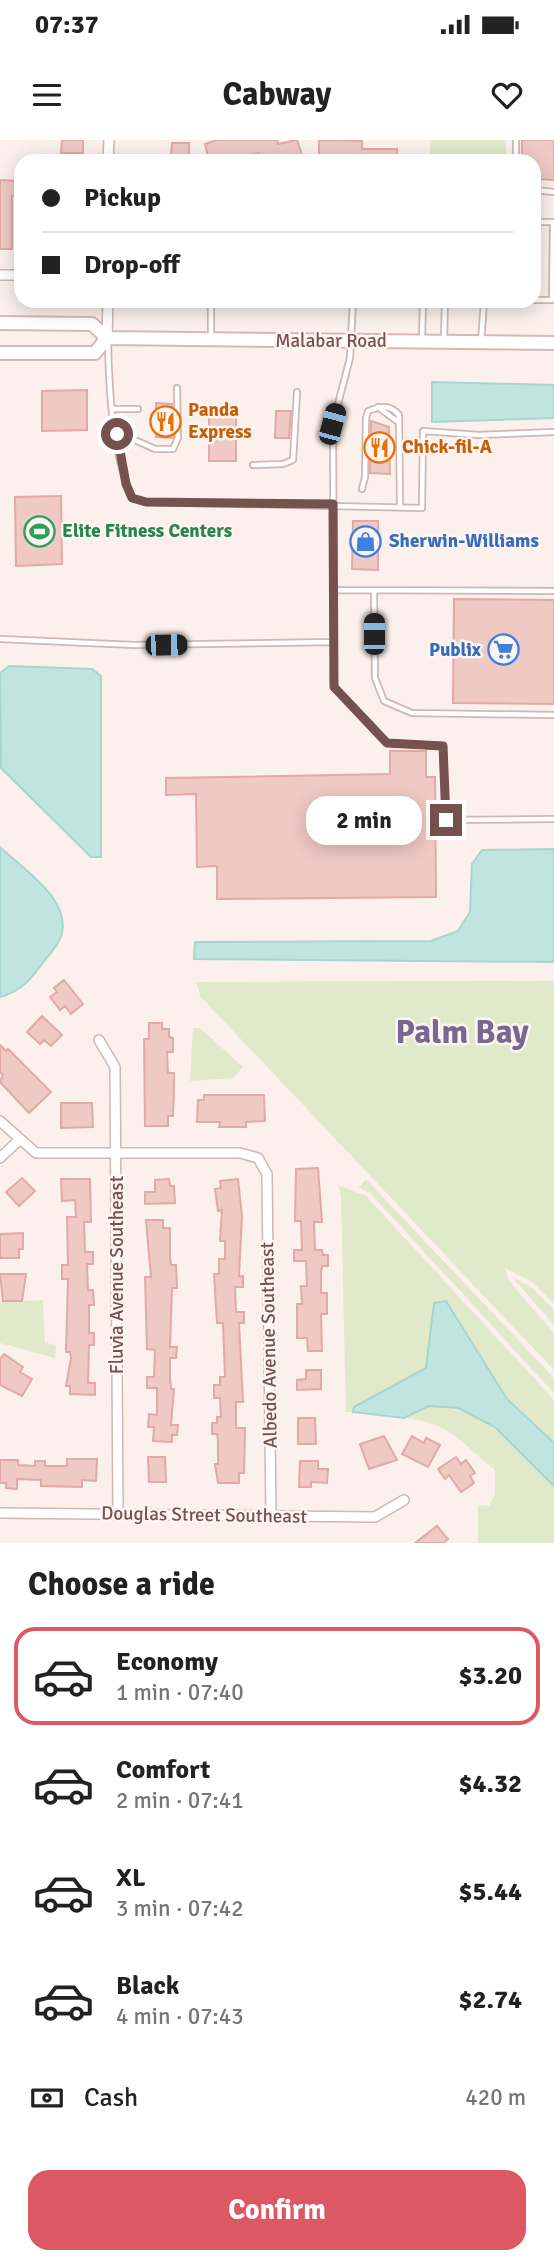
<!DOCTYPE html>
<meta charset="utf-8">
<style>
body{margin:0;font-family:Signika,sans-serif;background:#f6f6f6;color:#222;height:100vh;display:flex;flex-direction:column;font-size:26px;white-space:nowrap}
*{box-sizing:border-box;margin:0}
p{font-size:23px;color:#767676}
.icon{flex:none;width:38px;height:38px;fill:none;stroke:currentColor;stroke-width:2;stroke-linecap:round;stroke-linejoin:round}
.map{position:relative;height:1403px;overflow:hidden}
.panel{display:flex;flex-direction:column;background:#fff;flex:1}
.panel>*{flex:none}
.banner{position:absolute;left:14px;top:14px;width:527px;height:154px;border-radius:21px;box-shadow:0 4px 18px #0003;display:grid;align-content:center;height:154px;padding:0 28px;background:#fff}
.end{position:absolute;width:32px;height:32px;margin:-16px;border:9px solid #75514f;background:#fff;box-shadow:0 0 0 4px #fff}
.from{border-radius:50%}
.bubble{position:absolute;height:49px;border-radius:21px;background:#fff;box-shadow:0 4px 18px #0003;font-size:23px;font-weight:700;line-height:49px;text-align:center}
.car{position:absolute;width:21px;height:42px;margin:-21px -10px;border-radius:9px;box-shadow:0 0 5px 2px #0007;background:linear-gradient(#222 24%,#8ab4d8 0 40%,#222 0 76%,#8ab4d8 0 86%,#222 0)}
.banner b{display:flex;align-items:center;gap:24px;height:66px;font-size:26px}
.banner b+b{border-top:2px solid #e0e0e0}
.banner i{width:18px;height:18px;background:#222}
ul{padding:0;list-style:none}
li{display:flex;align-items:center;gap:21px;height:98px;margin:0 14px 10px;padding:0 14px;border:4px solid transparent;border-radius:21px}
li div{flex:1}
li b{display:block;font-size:26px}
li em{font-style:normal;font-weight:700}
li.selected{border-color:#dc5963}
li>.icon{width:63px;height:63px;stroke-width:1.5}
h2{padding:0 28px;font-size:32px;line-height:84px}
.pay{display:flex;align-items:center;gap:18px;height:77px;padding:0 28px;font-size:26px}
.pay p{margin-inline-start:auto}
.action{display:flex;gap:14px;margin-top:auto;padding:14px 28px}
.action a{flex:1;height:80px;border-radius:21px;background:#dc5963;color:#fff;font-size:28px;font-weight:700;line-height:80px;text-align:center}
.status{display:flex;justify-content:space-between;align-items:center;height:49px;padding:0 35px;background:#fff;direction:ltr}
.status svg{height:19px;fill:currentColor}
header{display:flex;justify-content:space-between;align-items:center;height:91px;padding:0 28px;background:#fff;font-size:32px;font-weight:700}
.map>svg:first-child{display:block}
</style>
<div class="status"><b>07:37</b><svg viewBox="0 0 49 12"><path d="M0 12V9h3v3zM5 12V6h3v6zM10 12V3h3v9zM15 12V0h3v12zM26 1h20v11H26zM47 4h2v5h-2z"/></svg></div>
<header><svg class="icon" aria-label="menu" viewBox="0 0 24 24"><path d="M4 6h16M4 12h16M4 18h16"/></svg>Cabway<svg class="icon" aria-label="heart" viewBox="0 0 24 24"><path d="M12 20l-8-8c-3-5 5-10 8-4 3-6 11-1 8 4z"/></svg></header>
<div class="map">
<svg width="554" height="1403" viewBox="0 0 554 1403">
<rect width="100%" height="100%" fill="#fbf0eb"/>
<path fill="#e0e9ca" d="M430 0H506V21H430Z
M554 841V1163L534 1143 505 1128 509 1141 554 1193V1230L201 857 196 842Z
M193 888H200L243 927 233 938 190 941Z
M366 1039 554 1238V1253L370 1053 359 1048Z
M338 1045 366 1056 554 1260V1303L507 1259 446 1161 434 1164 426 1228 355 1267 353 1272H346L341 1057Z
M512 1137 532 1148 554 1170V1185Z
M43 1160 45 1203 56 1205 55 1218 0 1203V1162Z
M429 1266C492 1270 513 1305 554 1346V1403H478V1365L489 1366 495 1354V1330C459 1302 453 1283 404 1278Z"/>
<path fill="#c0e4df" stroke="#a7d6cf" stroke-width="2" d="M432 242 554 245V278L432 282Z
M9 526 92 529 101 536V717H91L1 628 0 533Z
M0 707C24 730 73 760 61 797 58 805 51 813 45 820 32 838 22 851 0 857Z
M554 709V822L194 819 195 802 431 801 458 791 470 772 472 724 482 710Z
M446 1161 507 1259 554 1303V1346L495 1287 458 1268 429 1266 404 1278 353 1272 354 1267 426 1228 434 1163Z"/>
<path fill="#efc9c4" stroke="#e1aaa6" stroke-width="2" d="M62 0H83V13H61Z
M218 0H277L278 4 297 0 304 21H261L259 13 228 21H209L205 4Z
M319 0 362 1V9H397V21H319Z
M522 0H554V40L537 39 534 21H522Z
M172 3H189V19L177 21V16H171Z
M0 40 20 41V56H12V109H0Z
M87 250V290L42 291V251Z
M156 263 172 264 173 298 156 297Z
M209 268H236V321H209Z
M276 271H291L289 298H275Z
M371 281 389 287 390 334 370 333Z
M61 356 62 424 16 426 15 357Z
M353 381H378V430L352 429Z
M454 459 554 460V564L453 563Z
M390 611H426V637H435L436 757 217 759V726L197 727 196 654 166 655V638L390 634Z
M64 840 83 864 71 874 65 866 60 870 50 857 57 852 54 848Z
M42 876 62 895 51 906 44 900 40 904 27 892Z
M149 883H162V889H169V897L173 898V912H167L168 933H174V951L173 976H168V986H145L144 899H149Z
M0 905 6 911 8 909 51 952 29 973 0 942 3 935 0 932Z
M204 955H264L265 981 246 982V987H219L220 982H197L198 960H204Z
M61 963H92L93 987 61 988Z
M318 1028 322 1082H314L315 1110H322L323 1115H328V1126H322L321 1132V1153H327V1174H321L322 1211H308L307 1198H297V1164H302L301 1146H307L306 1121H294V1110H302L301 1081H295L296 1029Z
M22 1038 35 1051 19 1066 6 1052Z
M61 1039H90L91 1082H84L85 1112H93V1124H87L88 1150H93L94 1165H89V1193H94V1205H89L88 1243H95V1255L70 1254V1246H66L71 1218 70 1212H66L68 1139H62V1125H68L67 1077H76L75 1060 62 1061Z
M169 1039 170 1046H174L175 1063 145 1064V1052H155V1040Z
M238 1039 242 1076 239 1136H243V1147H235L236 1172H244V1183H239L243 1262H236V1288H245L244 1333H239V1343H218L215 1324H218V1299L217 1294H212V1283H217V1277H221L220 1258H214V1245H220V1237H225L223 1183H217L214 1134H219V1119H225V1101H220L222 1070 218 1071 215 1049 221 1048 220 1041Z
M146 1080H163V1088H170V1118L171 1125H176L177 1148H172L170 1207H177L176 1218H170V1238L171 1249H174L171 1285H178L177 1295H172V1302L153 1301 154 1287H148L149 1274 157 1275V1248H147V1237H154L155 1210 147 1209 145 1137H151Z
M23 1093V1109H19V1118H0V1094Z
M0 1134H26L22 1161H3Z
M4 1214 23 1227 20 1232 32 1239 22 1256 0 1245V1219Z
M306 1230H321V1249L297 1250V1240L306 1239Z
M298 1278H315L316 1304H298Z
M384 1296 397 1320 369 1329 360 1304Z
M412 1296 424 1303 426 1298 440 1305 428 1327 402 1314Z
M148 1317H165L166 1342H149Z
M456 1317 461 1324 466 1320 475 1333 470 1336 474 1343 461 1352 449 1335 445 1339 438 1329Z
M67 1319H97L96 1341 82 1340V1347L41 1346V1340L17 1339V1349L6 1348V1343H0V1320H18V1325L35 1326V1321H45V1326H67Z
M300 1321H318V1329H328L327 1343 311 1342V1347H299Z
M437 1386 448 1399 443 1403H415Z"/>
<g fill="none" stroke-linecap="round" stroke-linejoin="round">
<defs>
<path id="service" d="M516 21V0
M534 50 554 52
M534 82H553
M534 160H552L553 82
M211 161V199
M353 161 350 218 333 283 334 547 386 603 443 606 446 680 554 679
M422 199 423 161
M108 201C109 252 112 311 132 358L146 362 422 368 423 291 479 295 554 292
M444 201 445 161
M481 202 484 161
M378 267 398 282
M112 269H138
M137 301 155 309H173L178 298 177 248
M253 325 283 324 293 320 297 252
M362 349 365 337 366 278 368 271C381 266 390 264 399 275L400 366
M333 450 554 451
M374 451 375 538 384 561 412 573 554 575
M0 499 134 505 333 502"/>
<path id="minor" d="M108 21 109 0
M0 135H21
M107 198 108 161
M99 900 115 927 118 1374
M0 981 36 1013H240L258 1018 267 1034 271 1376
M0 1018 19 1000
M0 1373 375 1377 404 1360"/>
<path id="secondary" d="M0 183 92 184 107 198
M107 198 554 203
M0 213H95L107 198"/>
</defs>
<use href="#service" stroke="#cfb8b3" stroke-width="8"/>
<use href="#minor" stroke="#cfb8b3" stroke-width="12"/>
<use href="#secondary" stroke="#d5b8b4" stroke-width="16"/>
<use href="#service" stroke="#fff" stroke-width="4.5"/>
<use href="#minor" stroke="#fff" stroke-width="9"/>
<use href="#secondary" stroke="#fff" stroke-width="12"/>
</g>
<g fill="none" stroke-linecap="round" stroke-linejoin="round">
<path stroke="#75514f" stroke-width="9" d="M117 294 126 344 132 358 146 362 333 364 334 547 387 603 443 606 446 680"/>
</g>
<defs>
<symbol id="restaurant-ring" viewBox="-11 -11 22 22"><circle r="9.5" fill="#fef5f2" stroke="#e8710a" stroke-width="1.5"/><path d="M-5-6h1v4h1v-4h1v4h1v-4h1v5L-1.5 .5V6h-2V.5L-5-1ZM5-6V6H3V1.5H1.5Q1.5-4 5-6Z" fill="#e8710a"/></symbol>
<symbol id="stadium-ring" viewBox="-11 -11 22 22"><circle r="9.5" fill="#fef5f2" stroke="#2e9e5b" stroke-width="1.5"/><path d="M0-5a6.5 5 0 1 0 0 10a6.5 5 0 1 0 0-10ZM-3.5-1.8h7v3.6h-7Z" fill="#2e9e5b"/></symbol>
<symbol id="shop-ring" viewBox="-11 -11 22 22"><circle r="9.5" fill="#fef5f2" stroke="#3f7fe0" stroke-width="1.5"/><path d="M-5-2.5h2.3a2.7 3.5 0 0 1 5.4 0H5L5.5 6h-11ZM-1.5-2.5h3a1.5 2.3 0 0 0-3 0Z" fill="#3f7fe0"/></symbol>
<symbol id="supermarket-ring" viewBox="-11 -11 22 22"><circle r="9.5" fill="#fef5f2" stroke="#3f7fe0" stroke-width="1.5"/><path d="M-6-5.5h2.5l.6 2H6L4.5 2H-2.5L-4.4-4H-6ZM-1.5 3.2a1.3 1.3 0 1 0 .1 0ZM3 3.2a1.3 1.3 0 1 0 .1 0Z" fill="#3f7fe0"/></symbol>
</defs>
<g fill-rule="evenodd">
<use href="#restaurant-ring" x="148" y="264" width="35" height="35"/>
<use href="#restaurant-ring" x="362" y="290" width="35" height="35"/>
<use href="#stadium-ring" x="22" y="374" width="35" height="35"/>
<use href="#shop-ring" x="348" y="384" width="35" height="35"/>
<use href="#supermarket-ring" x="486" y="492" width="35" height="35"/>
</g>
<g text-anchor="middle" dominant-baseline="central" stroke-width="5" stroke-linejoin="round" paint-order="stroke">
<g font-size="19" fill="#75514f" stroke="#fef5f2">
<text x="331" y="201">Malabar Road</text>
<text transform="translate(117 1135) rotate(-90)">Fluvia Avenue Southeast</text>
<text transform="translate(269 1205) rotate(-91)">Albedo Avenue Southeast</text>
<text transform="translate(204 1375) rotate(1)">Douglas Street Southeast</text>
</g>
<g font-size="19" font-weight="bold" fill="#c56008" stroke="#fef5f2" text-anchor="start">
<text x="188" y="270">Panda<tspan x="188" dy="22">Express</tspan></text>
<text x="402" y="307">Chick-fil-A</text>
</g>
<g font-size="19" font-weight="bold" fill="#27864d" stroke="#fef5f2" text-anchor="start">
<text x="62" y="391">Elite Fitness Centers</text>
</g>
<g font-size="19" font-weight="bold" fill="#366cbe" stroke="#fef5f2" text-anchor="start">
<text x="389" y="401">Sherwin-Williams</text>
<text x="481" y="510" text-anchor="end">Publix</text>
</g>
<g font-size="33" font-weight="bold" fill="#776791" stroke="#fef5f2">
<text x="462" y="892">Palm Bay</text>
</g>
</g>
</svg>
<i class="end from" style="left:117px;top:294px"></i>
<i class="end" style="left:446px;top:680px"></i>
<div class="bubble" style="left:306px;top:656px;width:116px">2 min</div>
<i class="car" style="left:332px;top:284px;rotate:15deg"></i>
<i class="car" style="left:374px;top:494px;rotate:0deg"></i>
<i class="car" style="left:166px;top:505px;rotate:89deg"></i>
<div class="banner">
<b><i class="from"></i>Pickup</b>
<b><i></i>Drop-off</b>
</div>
</div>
<section class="panel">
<h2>Choose a ride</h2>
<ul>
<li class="selected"><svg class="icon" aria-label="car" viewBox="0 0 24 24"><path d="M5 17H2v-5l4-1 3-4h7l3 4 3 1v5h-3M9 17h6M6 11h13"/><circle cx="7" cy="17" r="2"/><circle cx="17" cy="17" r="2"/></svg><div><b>Economy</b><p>1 min · 07:40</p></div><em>$3.20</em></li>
<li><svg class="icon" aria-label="car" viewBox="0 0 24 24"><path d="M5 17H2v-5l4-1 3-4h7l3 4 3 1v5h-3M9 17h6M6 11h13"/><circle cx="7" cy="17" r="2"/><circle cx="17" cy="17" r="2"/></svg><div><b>Comfort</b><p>2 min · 07:41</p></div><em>$4.32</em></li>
<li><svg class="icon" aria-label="car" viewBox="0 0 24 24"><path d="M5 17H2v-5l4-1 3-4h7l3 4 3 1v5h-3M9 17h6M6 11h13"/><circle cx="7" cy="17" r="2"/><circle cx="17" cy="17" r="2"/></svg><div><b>XL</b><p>3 min · 07:42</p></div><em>$5.44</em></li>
<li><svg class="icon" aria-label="car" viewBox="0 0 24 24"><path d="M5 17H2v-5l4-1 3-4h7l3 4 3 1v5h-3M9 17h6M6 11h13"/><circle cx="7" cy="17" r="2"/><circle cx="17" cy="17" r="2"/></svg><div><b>Black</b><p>4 min · 07:43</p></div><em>$2.74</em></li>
</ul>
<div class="pay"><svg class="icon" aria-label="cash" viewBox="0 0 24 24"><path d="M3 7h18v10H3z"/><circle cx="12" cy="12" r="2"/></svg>Cash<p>420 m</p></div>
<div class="action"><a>Confirm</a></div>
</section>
